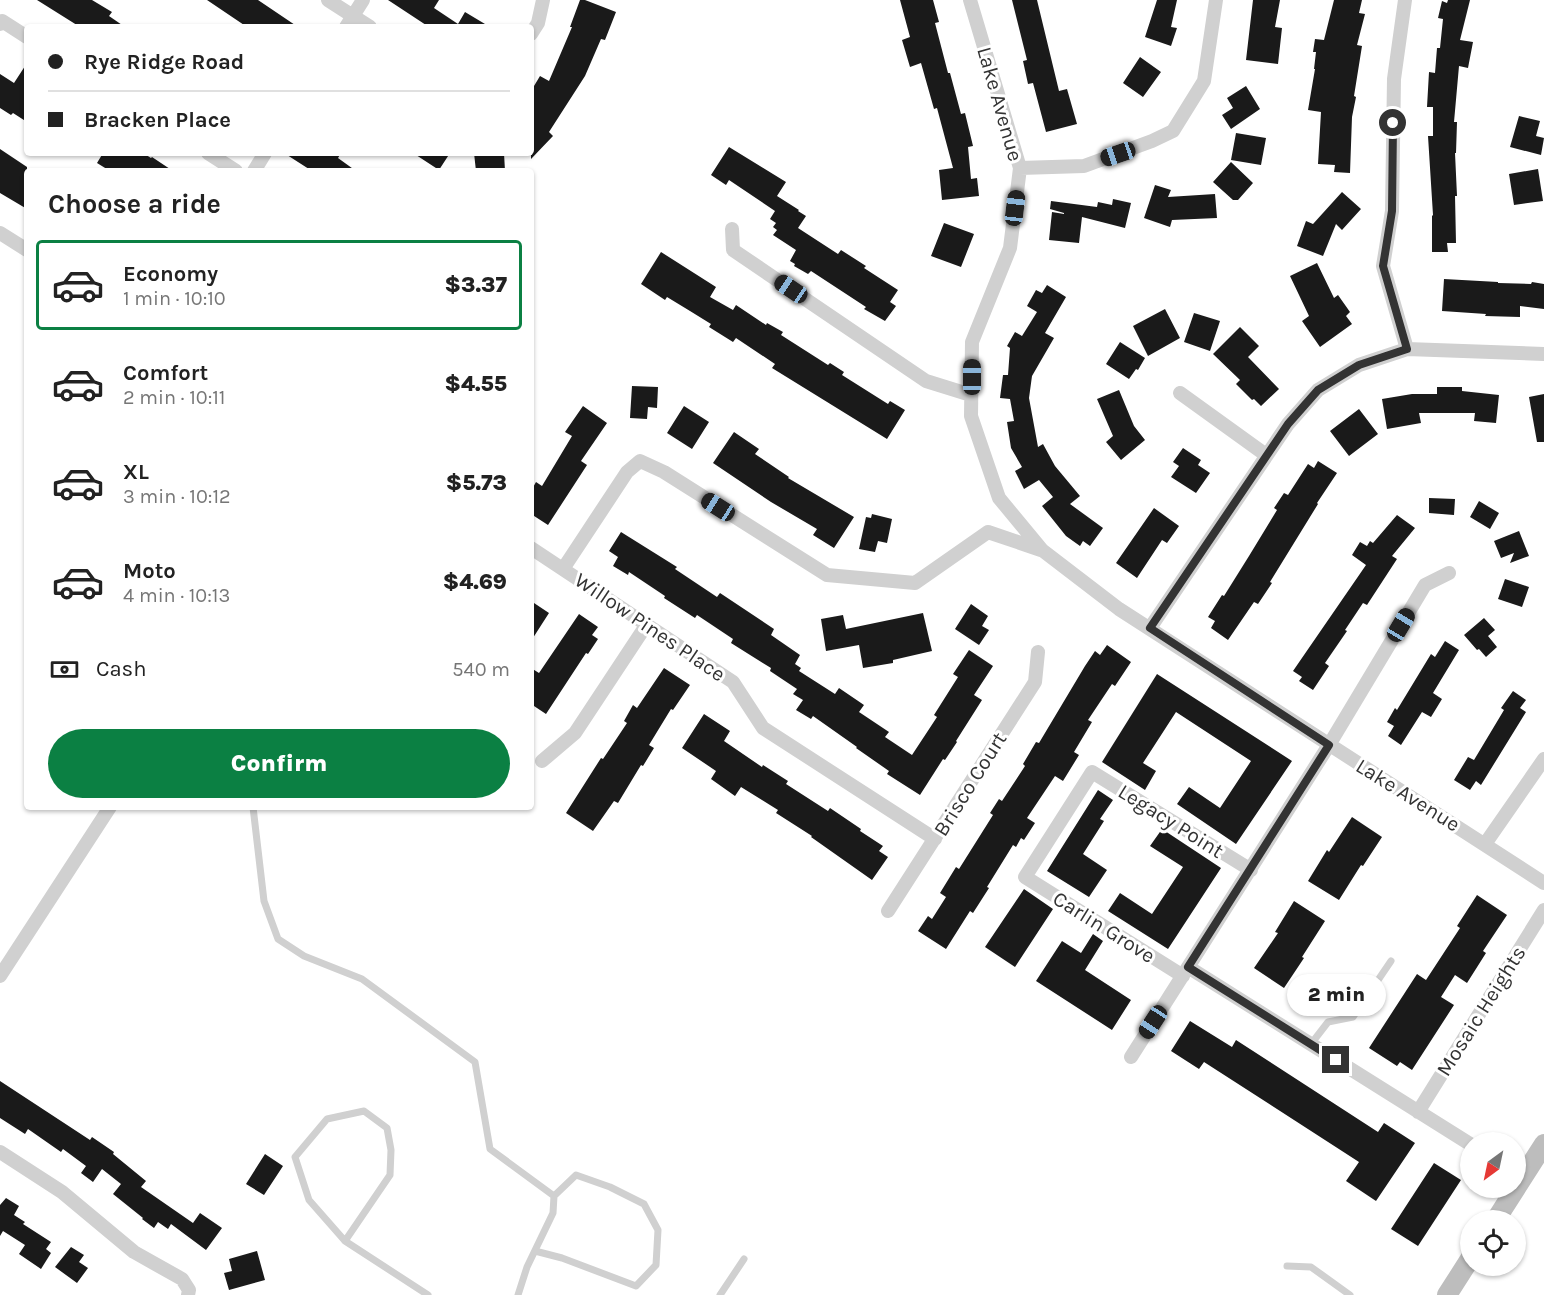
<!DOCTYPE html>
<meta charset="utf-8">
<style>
body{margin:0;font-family:Karla,sans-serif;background:#f2f2f2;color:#222;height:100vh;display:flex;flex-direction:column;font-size:22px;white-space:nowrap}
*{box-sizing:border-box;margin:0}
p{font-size:20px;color:#767676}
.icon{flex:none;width:33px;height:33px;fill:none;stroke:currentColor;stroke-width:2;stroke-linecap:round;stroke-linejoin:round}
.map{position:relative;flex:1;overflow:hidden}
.details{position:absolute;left:24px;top:168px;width:510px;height:642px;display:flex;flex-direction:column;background:#fff;border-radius:6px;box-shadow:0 2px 4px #0004}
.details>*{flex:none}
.banner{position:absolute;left:24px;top:24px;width:510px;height:132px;border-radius:6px;box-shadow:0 2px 4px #0004;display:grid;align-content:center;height:132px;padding:0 24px;background:#fff}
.needle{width:39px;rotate:213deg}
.tools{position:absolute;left:1460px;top:1132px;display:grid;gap:12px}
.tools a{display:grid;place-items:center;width:66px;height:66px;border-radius:50%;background:#fff;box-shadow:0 2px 4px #0004;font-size:30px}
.end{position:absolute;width:27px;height:27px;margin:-14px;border:8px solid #333;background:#fff;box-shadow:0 0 0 3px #fff}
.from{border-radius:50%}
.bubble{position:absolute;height:42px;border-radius:21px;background:#fff;box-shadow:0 2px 4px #0004;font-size:20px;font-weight:800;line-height:42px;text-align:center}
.car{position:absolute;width:18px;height:36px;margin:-18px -9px;border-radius:8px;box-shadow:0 0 4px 2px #0007;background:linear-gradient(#222 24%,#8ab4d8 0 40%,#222 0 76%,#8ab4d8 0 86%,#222 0)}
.banner b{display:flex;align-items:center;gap:21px;height:57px;font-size:22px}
.banner b+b{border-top:2px solid #e0e0e0}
.banner i{width:15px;height:15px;background:#222}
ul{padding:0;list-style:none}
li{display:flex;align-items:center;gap:18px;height:90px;margin:0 12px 9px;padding:0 12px;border:3px solid transparent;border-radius:6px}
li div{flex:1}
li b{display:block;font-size:22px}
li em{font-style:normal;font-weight:800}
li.active{border-color:#0b8043}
li>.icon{width:54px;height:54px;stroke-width:1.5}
h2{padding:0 24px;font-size:27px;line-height:72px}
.pay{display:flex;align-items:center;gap:15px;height:66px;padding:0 24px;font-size:22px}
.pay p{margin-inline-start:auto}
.action{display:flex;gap:12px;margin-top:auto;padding:12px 24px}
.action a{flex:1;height:69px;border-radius:36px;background:#0b8043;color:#fff;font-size:24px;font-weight:800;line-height:69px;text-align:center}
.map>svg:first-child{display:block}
</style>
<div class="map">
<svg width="1544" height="1295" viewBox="0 0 1544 1295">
<rect width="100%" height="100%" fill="#fff"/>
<path fill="#1a1a1a" d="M37 0H92L112 12 109 16 125 27H80Z
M207 0H258L298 27H247Z
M388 0H439L434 8 458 24 465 12 490 27H429Z
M580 0H585L616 12 605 40 601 39 585 76 549 132 553 136 531 159V91L540 76 549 81 572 27H570Z
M900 0H933L939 22 935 23 948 73H950L961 114 965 113 973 146 968 147 971 179 977 178 979 196 942 200 939 170 953 168 937 108 934 109 921 63 910 67 902 40 910 37Z
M1012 0H1037L1059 91 1067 89 1077 124 1046 132 1033 83 1028 84 1023 61 1027 60Z
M1157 0H1177L1171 27 1177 28 1171 46 1145 37Z
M1253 0H1280L1275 27 1282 28 1278 64 1246 60Z
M1334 0H1362L1359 13 1365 14 1357 45 1362 46 1354 96 1356 97 1352 117 1350 173 1334 172 1335 165 1318 164 1321 112 1308 110 1315 69H1314L1316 52H1313L1315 39 1324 40Z
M1448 0H1470L1460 40 1473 42 1468 68 1459 66 1454 122H1457L1456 153H1455L1457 196H1455L1456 243H1447L1448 252H1432V216L1433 215 1428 136H1433V107H1427L1429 72 1435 73 1437 48H1440L1443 19 1438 18 1442 1 1447 3Z
M1140 57 1161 72 1143 97 1123 83Z
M27 63V122L13 113 11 115 0 108V74L14 83Z
M1246 86 1260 109 1231 129 1222 115 1233 108 1227 98Z
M1519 116 1540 121 1536 136 1544 138 1541 155 1510 147Z
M1236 133 1266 138 1261 165 1231 160Z
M729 147 786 182 777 196 799 210 798 211 806 216 798 228 838 254 841 250 866 266 864 268 898 290 890 302 896 306 885 321 864 309 866 307 811 271 808 274 794 266 795 264 790 261 796 250 773 235 777 230 773 227 776 223 770 219 775 211 729 180 726 185 711 175Z
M0 149 27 167V209L0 193Z
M103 153H143L151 158 152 157 173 171H110L97 163Z
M284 153H341L338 158 356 171H312Z
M413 153H450L439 170Z
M474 153H504L505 171H476Z
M1231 162 1253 183 1238 200H1233L1213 182Z
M1538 169 1543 201 1514 205 1509 174Z
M1155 185 1171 190 1168 197 1215 194 1217 218 1172 220 1170 227 1144 218Z
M1342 192 1361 209 1342 230 1336 224 1323 256 1297 246 1306 221 1313 224Z
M1113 199 1131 203 1125 228 1082 217 1079 243 1049 240 1052 212 1064 214V213L1050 209 1051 201 1097 207 1098 202 1112 205Z
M944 223 974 234 961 267 931 256Z
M661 252 716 287 710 297 733 310 736 305 766 325 767 323 783 332 781 335 828 365 830 363 844 372 842 375 888 404 890 401 905 410 887 439 772 368 775 364 736 338 733 342 709 327 711 324 690 311 667 297 665 300 641 284Z
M1317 263 1334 298 1338 295 1350 312 1346 316 1352 324 1320 347 1302 321 1309 316 1290 276Z
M1444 279 1498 282V283L1531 284 1532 282 1544 284V309L1520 306V317L1485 316 1486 314 1442 311Z
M1047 285 1066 297 1045 333 1054 338 1032 376 1029 398 1038 447 1043 444 1055 466 1080 496 1070 504 1103 528 1090 546 1083 541 1080 546 1066 536 1042 506 1053 497 1039 480 1024 489 1015 471 1022 467 1011 448 1007 422 1014 421 1010 399 1000 398 1003 375H1008L1010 348 1007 346 1015 332 1022 336 1037 312 1027 306 1036 290 1042 293Z
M1165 309 1180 338 1148 356 1133 326Z
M1194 313 1220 321 1210 351 1184 342Z
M1240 327 1259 346 1248 357 1279 389 1261 406 1254 399 1252 400 1236 384 1240 380 1213 354Z
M1120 342 1145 358 1138 370 1136 369 1129 379 1106 364Z
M632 386 658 387 657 408 648 407 647 419 630 418Z
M1437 387H1462V391L1499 395 1496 423 1474 421 1475 413H1419L1421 423 1387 429 1382 399 1412 394H1437Z
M1119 390 1134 426 1145 440 1121 460 1106 442 1113 436 1097 399Z
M1544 394V442H1537L1529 397Z
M583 406 607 423 581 461 587 465 548 525 531 514V491L536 482 542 486 572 436 565 432Z
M684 406 709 422 692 449 667 433Z
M1359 409 1378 434 1349 456 1330 431Z
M734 432 759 449 755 454 789 477 788 478 854 517 834 548 813 535 817 529 771 502 713 463Z
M1183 448 1201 460 1198 465 1210 473 1196 493 1171 477 1179 466 1173 462Z
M1318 461 1337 473 1317 503 1318 504 1270 582 1272 583 1258 604 1254 602 1228 640 1211 628 1215 621 1208 617 1222 595 1224 596 1249 556 1277 510 1274 508 1284 493 1288 495 1308 464 1314 468Z
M1429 498 1455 499 1454 515 1429 513Z
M1479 501 1499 513 1490 529 1470 517Z
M1154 508 1179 526 1167 543 1162 540 1137 578 1116 563Z
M872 514 892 519 887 543 878 541 875 552 859 549 866 517 871 518Z
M1397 515 1415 528 1392 556 1397 559 1367 605 1363 603 1345 630 1347 631 1325 663 1329 666 1313 690 1299 681 1302 677 1293 671 1366 565 1352 555 1360 542 1367 546 1370 541 1373 543Z
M1519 531 1529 556 1510 563 1514 553 1501 558 1494 541Z
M621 532 677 567 675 569 717 597 720 593 774 629 771 635 800 655 795 664 801 668 799 671 835 694 839 688 864 705 859 712 889 732 885 737 912 755 937 717 934 715 958 677 953 674 969 650 993 666 974 695 982 700 956 741 957 742 945 760 943 759 920 795 887 774 889 771 856 748 857 747 813 716 811 719 796 710 803 700 793 694 797 689 770 671 771 668 731 643 733 639 697 615 695 618 664 598 665 596 629 572 628 575 613 566 618 557 609 551Z
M1505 579 1529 587 1522 607 1498 599Z
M531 601 549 613 531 641Z
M971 604 988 616 982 626 989 630 979 645 955 629Z
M923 613 932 651 893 660V663L863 668 859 645 826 651 821 619 843 615 846 629Z
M579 614 598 627 592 635 598 639 588 654 586 653 546 714 531 704V668L539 673Z
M1484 618 1495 630 1488 636 1497 647 1486 657 1479 649 1477 650 1464 635Z
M1445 641 1459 650 1433 693 1442 699 1431 717 1422 712 1401 745 1388 736 1394 726 1387 722 1395 708 1397 710 1431 654 1435 657Z
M1107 645 1131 662 1115 686 1112 684 1088 720 1092 722 1074 752 1079 755 1063 781 1055 776 1027 818 1035 823 1024 840 1021 838 1016 847 1013 845 987 887 989 888 973 913 970 911 946 949 918 931 928 916 932 919 946 897 940 893 956 867 959 869 993 815 990 813 999 799 1002 801 1025 766 1023 764 1036 742 1039 743 1085 666 1095 651 1100 655Z
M664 668 690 685 673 710 671 709 649 745 654 748 643 766 641 765 618 803 614 801 593 831 566 813 601 758 603 759 627 723 624 721 633 705 637 708Z
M1157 674 1292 761 1236 844 1177 804 1189 787 1220 808 1251 761 1176 712 1143 763 1156 771 1145 790 1102 762Z
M1513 691 1526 700 1520 708 1526 712 1481 785 1476 781 1470 790 1454 780 1468 757 1474 760 1504 710 1501 708Z
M704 714 730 731 724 741 762 767 763 765 788 781 786 784 828 811 830 808 861 829 860 831 883 846 879 851 888 857 872 880 811 837 812 836 776 813 778 810 741 787 735 796 711 779 716 771 682 748Z
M1098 790 1113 800 1100 819 1104 821 1083 854 1107 870 1089 897 1047 871Z
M1352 817 1382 837 1363 866 1361 865 1339 900 1308 881 1327 850 1329 852Z
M1162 829 1221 868 1168 949 1108 911 1120 893 1152 914 1183 867 1150 846Z
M1024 889 1053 909 1015 967 985 947Z
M1477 895 1507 915 1483 951 1486 953 1467 983 1455 975 1441 997 1454 1005 1412 1070 1400 1062 1397 1066 1369 1048 1417 974 1426 980 1460 928 1457 926Z
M1294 901 1325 921 1302 957 1304 958 1284 988 1254 968 1278 933 1275 932Z
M1093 934 1103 941 1085 970 1131 1000 1112 1030 1036 981 1062 941 1081 953Z
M1190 1021 1232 1047 1236 1040 1378 1132 1384 1123 1415 1143 1376 1201 1346 1181 1359 1162 1204 1062 1199 1069 1171 1051Z
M0 1081 90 1140 92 1137 114 1152 113 1154 146 1181 141 1187 193 1223 200 1213 222 1228 206 1250 171 1224 168 1229 158 1222 154 1228 142 1219 143 1218 113 1194 121 1184 102 1169 93 1182 81 1173 86 1166 63 1149 61 1152 28 1129 25 1134 0 1118Z
M265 1154 283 1166 264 1195 246 1184Z
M1434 1163 1461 1180 1418 1246 1391 1229Z
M6 1198 19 1206 14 1215 25 1222 23 1224 51 1242 46 1249 51 1253 41 1269 19 1254 25 1245 3 1231 0 1236V1205Z
M71 1247 84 1255 79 1262 88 1268 77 1283 55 1267Z
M257 1251 265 1280 229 1290 224 1273 232 1271 229 1259Z"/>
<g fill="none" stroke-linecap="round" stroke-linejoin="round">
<path stroke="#d0d0d0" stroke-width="7" d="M253 807 264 901 278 939 304 956 362 979 475 1062 490 1149 554 1196
M1311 1044 1328 1022 1353 1017 1391 961
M345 1241 390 1175 391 1150 387 1128 364 1111 327 1119 295 1157 309 1200 345 1241 428 1295
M1287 1266 1311 1267 1350 1295
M518 1295 527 1267 553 1213 554 1196 576 1175 610 1187 644 1204 658 1230 656 1265 636 1286 562 1258 535 1251
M720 1295 744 1259"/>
<path stroke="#d0d0d0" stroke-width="14" d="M328 0 370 27
M970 0 1020 168 1010 248 972 342 971 416 999 498 1042 550 1119 609 1544 883
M1405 0 1394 79 1392 211 1383 266 1407 349
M0 24 2 21 27 37
M346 27 363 0
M531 34 538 23 543 0
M208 153 236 171
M1020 168 1084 166 1152 141 1173 131 1204 81 1216 0
M254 171 265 153
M732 229 733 250 926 381 971 395
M0 233 27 250
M1180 393 1266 455
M531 548 733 682 763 728 935 839
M563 569 627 472 640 461 664 472 827 575 915 583 988 532 1041 550
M1150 628 1288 424 1318 390 1359 365 1407 349 1544 354
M542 761 575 733 647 624
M1485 844 1544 759
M888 911 1035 682 1038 652
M1188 967 1470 1144
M0 976 110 807
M1183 976 1025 877 1092 772 1251 870
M1131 1057 1329 745 1425 585 1449 573
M1418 1112 1544 910
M0 1152 62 1192 134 1252 182 1279 189 1290 188 1295"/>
<path stroke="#bdbdbd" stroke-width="20" d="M1495 1221 1544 1144
M1447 1295 1470 1259"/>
</g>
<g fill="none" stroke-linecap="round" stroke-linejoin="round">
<path stroke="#333" stroke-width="8" d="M1336 1060 1188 967 1329 745 1150 628 1288 424 1318 390 1359 365 1407 349 1383 266 1392 211 1393 123"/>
</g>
<g text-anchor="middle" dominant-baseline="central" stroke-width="6" stroke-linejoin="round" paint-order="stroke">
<g font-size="21" fill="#333" stroke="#fff">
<text transform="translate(1000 104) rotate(74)">Lake Avenue</text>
<text transform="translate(650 627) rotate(34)">Willow Pines Place</text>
<text transform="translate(970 784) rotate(-58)">Brisco Court</text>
<text transform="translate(1408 795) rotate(32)">Lake Avenue</text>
<text transform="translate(1171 821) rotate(32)">Legacy Point</text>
<text transform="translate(1104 927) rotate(32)">Carlin Grove</text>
<text transform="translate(1481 1011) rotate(-58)">Mosaic Heights</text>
</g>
</g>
</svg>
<div class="tools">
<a><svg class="needle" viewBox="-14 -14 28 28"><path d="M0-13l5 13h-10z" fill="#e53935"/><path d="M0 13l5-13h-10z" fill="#767676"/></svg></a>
<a><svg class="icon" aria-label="locate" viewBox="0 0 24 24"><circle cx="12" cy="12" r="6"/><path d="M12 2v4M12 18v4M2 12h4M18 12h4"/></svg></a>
</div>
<i class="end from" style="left:1393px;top:123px"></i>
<i class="end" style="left:1336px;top:1060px"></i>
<div class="bubble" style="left:1287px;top:974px;width:99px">2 min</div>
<i class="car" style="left:1118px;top:154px;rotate:251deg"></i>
<i class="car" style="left:1015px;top:208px;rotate:7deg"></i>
<i class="car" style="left:791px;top:289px;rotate:304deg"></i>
<i class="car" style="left:972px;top:377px;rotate:0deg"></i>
<i class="car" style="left:718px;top:507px;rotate:302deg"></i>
<i class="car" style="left:1401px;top:625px;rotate:31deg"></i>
<i class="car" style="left:1153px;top:1022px;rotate:213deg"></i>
<div class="banner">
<b><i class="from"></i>Rye Ridge Road</b>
<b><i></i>Bracken Place</b>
</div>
<section class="details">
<h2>Choose a ride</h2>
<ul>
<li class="active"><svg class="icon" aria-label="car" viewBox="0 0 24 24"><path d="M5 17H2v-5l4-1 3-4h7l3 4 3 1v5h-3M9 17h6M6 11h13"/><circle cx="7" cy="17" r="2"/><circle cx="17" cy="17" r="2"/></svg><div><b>Economy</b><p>1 min · 10:10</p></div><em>$3.37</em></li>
<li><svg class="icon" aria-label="car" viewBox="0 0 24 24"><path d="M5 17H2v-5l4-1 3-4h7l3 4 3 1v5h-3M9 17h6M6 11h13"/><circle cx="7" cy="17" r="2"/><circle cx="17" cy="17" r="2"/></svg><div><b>Comfort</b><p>2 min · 10:11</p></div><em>$4.55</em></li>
<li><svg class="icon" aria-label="car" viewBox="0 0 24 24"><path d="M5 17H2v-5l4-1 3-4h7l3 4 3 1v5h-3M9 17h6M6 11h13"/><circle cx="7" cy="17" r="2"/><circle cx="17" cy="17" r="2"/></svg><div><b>XL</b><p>3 min · 10:12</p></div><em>$5.73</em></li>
<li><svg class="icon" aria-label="car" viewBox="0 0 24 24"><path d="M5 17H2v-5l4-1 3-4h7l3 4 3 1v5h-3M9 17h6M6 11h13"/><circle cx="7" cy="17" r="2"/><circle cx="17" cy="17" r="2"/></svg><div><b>Moto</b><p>4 min · 10:13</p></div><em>$4.69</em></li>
</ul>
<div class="pay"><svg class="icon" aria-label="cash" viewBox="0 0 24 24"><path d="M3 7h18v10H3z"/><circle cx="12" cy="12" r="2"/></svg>Cash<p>540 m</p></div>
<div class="action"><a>Confirm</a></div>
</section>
</div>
